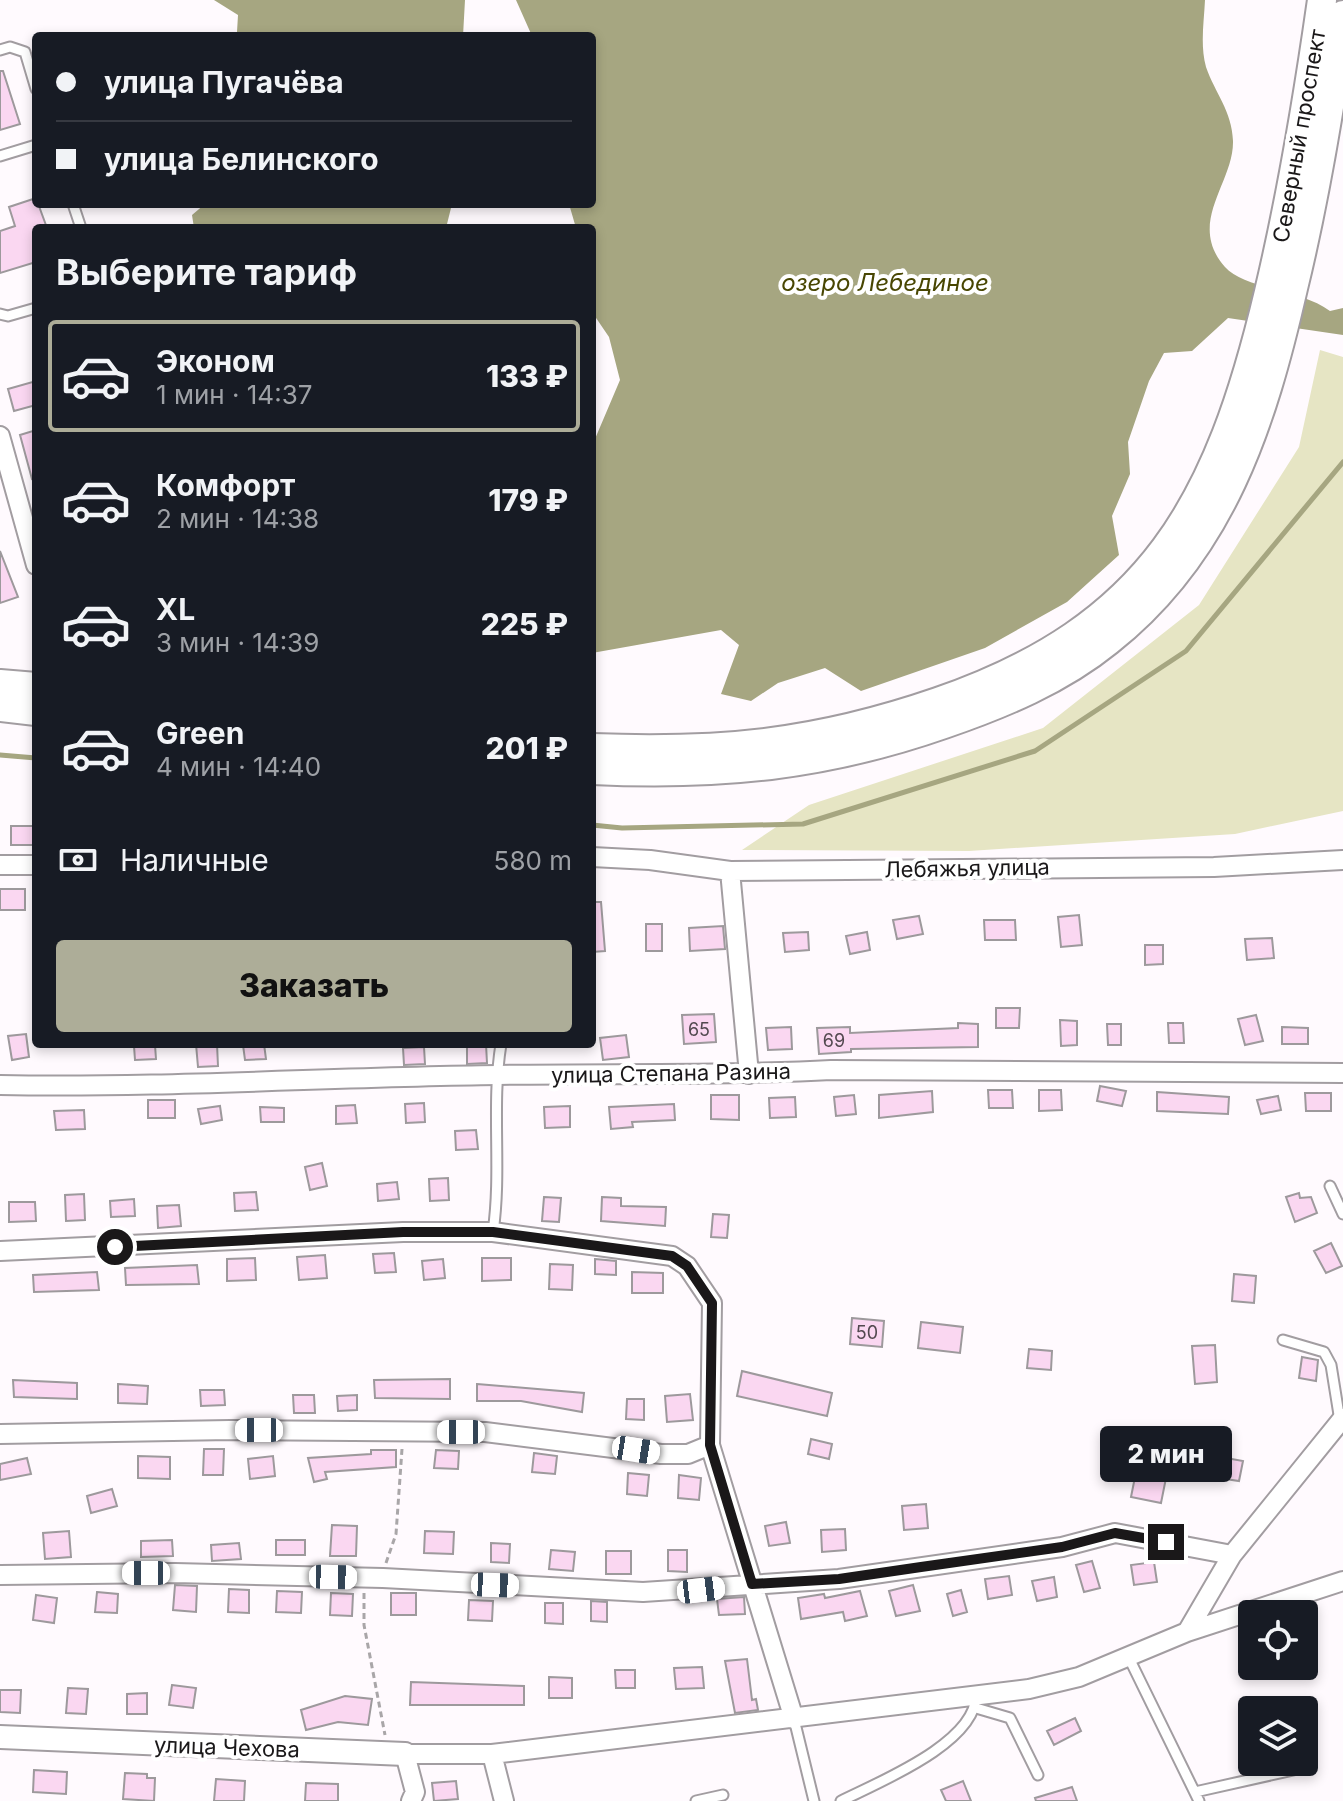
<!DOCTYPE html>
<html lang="ru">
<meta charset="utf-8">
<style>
body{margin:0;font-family:Inter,sans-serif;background:#242831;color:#f1f3f6;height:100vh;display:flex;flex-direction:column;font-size:30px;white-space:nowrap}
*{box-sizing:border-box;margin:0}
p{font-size:26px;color:#9ea1a6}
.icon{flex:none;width:44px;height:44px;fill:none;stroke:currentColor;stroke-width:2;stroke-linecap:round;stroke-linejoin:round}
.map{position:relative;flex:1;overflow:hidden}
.side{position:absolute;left:32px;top:224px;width:564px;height:824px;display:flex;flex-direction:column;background:#171b24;border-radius:8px;box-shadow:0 4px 12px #0003}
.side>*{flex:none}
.hud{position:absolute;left:32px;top:32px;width:564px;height:176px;border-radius:8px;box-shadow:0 4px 12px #0003;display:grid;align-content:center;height:176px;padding:0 24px;background:#171b24}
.buttons{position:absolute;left:1238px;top:1600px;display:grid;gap:16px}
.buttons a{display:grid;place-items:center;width:80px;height:80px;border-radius:8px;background:#171b24;box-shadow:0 4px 12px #0003;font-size:40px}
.end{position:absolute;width:36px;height:36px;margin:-18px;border:10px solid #1a1819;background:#fff;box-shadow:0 0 0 4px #fff}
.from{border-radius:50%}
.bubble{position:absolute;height:56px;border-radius:8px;background:#171b24;box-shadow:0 4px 12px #0003;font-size:26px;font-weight:800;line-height:56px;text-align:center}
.car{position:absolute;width:24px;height:48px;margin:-24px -12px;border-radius:10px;box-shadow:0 0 6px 2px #0007;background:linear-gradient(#fff 24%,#345 0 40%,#fff 0 76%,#345 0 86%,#fff 0)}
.hud b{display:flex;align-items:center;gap:28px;height:76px;font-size:30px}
.hud b+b{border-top:2px solid #363941}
.hud i{width:20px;height:20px;background:#f1f3f6}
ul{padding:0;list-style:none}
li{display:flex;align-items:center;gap:24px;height:112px;margin:0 16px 12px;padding:0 8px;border:4px solid transparent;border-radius:8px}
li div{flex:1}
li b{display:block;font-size:30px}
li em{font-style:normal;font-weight:800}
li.current{border-color:#adad98}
li>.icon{width:72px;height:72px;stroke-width:1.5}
h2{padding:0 24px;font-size:36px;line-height:96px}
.pay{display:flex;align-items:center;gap:20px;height:88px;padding:0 24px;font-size:30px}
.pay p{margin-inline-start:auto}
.cta{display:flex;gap:16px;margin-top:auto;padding:16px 24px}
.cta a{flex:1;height:92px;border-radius:8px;background:#adad98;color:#111;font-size:32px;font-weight:800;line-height:92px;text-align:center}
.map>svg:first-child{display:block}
</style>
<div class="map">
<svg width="1343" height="1801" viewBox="0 0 1343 1801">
<rect width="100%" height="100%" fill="#fffafe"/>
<path fill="#e6e5c4" d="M1320 350 1343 357V811L1235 834 969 851 742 850 809 805 1043 728 1199 605 1299 447Z"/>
<path fill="#a6a681" d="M214 0H465L463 36H227L237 32 238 15Z
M516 0H1205C1204 22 1200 45 1206 67 1215 93 1232 111 1233 141 1234 183 1186 223 1225 267 1244 289 1301 289 1330 311L1343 308V335L1228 318 1192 351 1164 353 1149 381 1128 442 1130 474 1112 516 1119 555 1067 602 985 648 861 691 825 668 778 683 751 701 721 694 739 645 721 630 592 653V446L620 380 609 337 592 312V228H576L569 204H592V36H532Z
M205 204H452L446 228H194L192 215Z"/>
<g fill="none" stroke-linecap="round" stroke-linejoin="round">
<path stroke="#a6a681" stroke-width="5" d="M0 755 36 758
M592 825 622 828 803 824 1035 751 1186 651 1343 462"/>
</g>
<path fill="#fad7f1" stroke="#9d999c" stroke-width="2" d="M0 71H3L20 124 0 130Z
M36 198 47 228H36V262L0 273V231L15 226 9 207Z
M36 381V405L14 411 8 389Z
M36 430V478L32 479 20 435Z
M0 551 18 597 0 603Z
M11 826H34V845H11Z
M0 889H25V910H0Z
M592 902H601L605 951 592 952Z
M1079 915 1082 945 1061 947 1058 917Z
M919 916 923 934 897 939 893 920Z
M984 920H1015L1016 940H985Z
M646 924H662V951H646Z
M723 926 725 949 690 951 689 928Z
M808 932 809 950 785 952 783 933Z
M867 932 870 950 850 954 846 936Z
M1272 938 1274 958 1247 960 1245 939Z
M1145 945H1163V964L1145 965Z
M996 1008H1020L1019 1028H996Z
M714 1014 716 1042 684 1044 682 1015Z
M1256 1015 1263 1041 1245 1045 1238 1019Z
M1060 1020 1077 1021V1045L1061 1046Z
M958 1023 978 1024V1047L851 1049V1052L819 1054 817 1028 850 1027V1033L958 1028Z
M1168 1023H1183L1184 1043H1169Z
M1107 1024H1121V1045H1108Z
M791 1027 792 1049 768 1050 766 1028Z
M1282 1027 1308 1028V1044H1282Z
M26 1034 29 1057 12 1060 8 1036Z
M626 1035 629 1057 603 1060 600 1038Z
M196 1044H217L218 1066 198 1067Z
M264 1044 266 1059 245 1060 243 1045Z
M467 1044H486L487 1063 467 1064Z
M155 1045 156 1059 135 1060 134 1046Z
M424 1047 425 1064 404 1065 403 1048Z
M1100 1086 1126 1091 1122 1106 1097 1101Z
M988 1090H1012L1013 1108H989Z
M1039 1090H1061L1062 1110 1039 1111Z
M932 1091 933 1112 879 1118V1095Z
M1157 1092 1229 1097 1228 1114 1157 1111Z
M1305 1093H1331V1111H1306Z
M711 1095H739V1120L711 1119Z
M854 1095 856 1114 836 1116 834 1097Z
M1278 1096 1281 1110 1261 1114 1257 1100Z
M795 1097 796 1117 770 1118 769 1098Z
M148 1100H175V1118H148Z
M424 1103 425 1122 406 1123 405 1104Z
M674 1104 675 1120 632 1122 633 1127 611 1129 609 1107Z
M355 1105 357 1123 336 1124V1106Z
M220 1106 222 1120 201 1124 198 1109Z
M570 1106V1127L545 1128 544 1107Z
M260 1107 284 1108V1122H261Z
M84 1110 85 1129 56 1130 54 1111Z
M476 1130 478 1149 456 1150 455 1131Z
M322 1163 327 1186 310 1190 305 1167Z
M448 1178 449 1200 430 1201 429 1179Z
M397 1182 399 1199 378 1201 377 1184Z
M256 1192 258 1210 235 1211 234 1193Z
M1299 1193 1300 1198 1311 1197 1317 1213 1295 1222 1286 1197Z
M84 1194 85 1220 66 1221 65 1195Z
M544 1197 561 1198 559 1222 542 1221Z
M602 1197 621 1198V1206L666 1207 665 1226 601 1221Z
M134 1199 135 1216 111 1217 110 1201Z
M9 1202H35L36 1221 9 1222Z
M179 1205 181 1226 158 1228 157 1206Z
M713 1214 729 1215 727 1238 711 1237Z
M1331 1243 1342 1266 1326 1273 1314 1251Z
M394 1253 396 1272 375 1273 373 1254Z
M325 1255 327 1278 299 1280 297 1257Z
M255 1258 256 1280 227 1281V1259Z
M482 1258H511V1280L482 1281Z
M443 1259 445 1278 424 1280 422 1261Z
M595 1259 616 1261V1275L595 1274Z
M550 1264 573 1265 572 1290 549 1289Z
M197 1265 199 1284 126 1285 125 1268Z
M97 1272 99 1290 34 1292 33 1275Z
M632 1272 663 1273V1293H632Z
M1234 1274 1256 1276 1254 1303 1232 1301Z
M852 1318 884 1321 882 1347 850 1344Z
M921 1322 963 1327 960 1353 918 1348Z
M1215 1345 1217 1382 1195 1384 1192 1346Z
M1029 1349 1052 1351 1051 1370 1027 1368Z
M1302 1357 1318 1360 1316 1381 1299 1378Z
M742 1371 832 1393 827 1416 737 1396Z
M450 1379V1399L375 1398 374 1380Z
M13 1380 77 1383V1399L14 1397Z
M118 1384 148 1386 147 1404 118 1403Z
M477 1384 584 1393 582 1412 521 1401H477Z
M200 1390H224L225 1405 201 1406Z
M690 1394 693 1420 667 1422 665 1396Z
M293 1395H314L315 1413H294Z
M357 1395V1410L338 1411 337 1396Z
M627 1399H644V1420L626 1419Z
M811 1439 832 1444 829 1459 808 1454Z
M204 1449H224L223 1475H203Z
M371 1450H396V1467L325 1472 327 1479 314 1482 308 1458 371 1454Z
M436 1450 459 1451 458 1469 434 1468Z
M534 1453 557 1456 555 1474 532 1472Z
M138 1456 170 1457V1479L138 1478Z
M273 1456 275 1476 250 1479 248 1459Z
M1215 1456 1243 1461 1239 1481 1212 1477Z
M27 1458 31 1474 0 1480V1464Z
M1137 1467 1167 1473 1161 1503 1131 1497Z
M628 1473 649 1475 647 1496 627 1494Z
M679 1475 701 1478 699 1500 678 1498Z
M112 1489 117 1506 91 1513 87 1496Z
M926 1504 928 1528 904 1530 902 1506Z
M786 1522 790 1543 769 1546 765 1526Z
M332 1525 357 1526 356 1556H330Z
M845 1529 846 1550 822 1552 821 1530Z
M69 1531 71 1557 45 1559 43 1533Z
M425 1531 454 1532 453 1554 424 1553Z
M172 1540 173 1556 141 1557V1541Z
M276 1540H305V1555H276Z
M239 1543 241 1559 212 1561 211 1545Z
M491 1543 510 1544 509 1563 491 1562Z
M551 1550 575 1552 573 1571 549 1569Z
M668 1550H687V1572L668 1571Z
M606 1551H631V1574H606Z
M1092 1561 1100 1588 1084 1592 1076 1565Z
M1154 1562 1157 1582 1134 1585 1131 1565Z
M1009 1576 1012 1595 988 1599 985 1579Z
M1054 1577 1057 1597 1037 1601 1032 1581Z
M175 1585 197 1586 196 1612 173 1610Z
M913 1585 920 1611 896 1616 889 1591Z
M229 1589 249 1590V1613L228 1612Z
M961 1590 967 1612 953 1616 947 1594Z
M277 1591 302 1592 301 1613 276 1612Z
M860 1591 867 1616 845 1621 843 1612 801 1619 798 1598 824 1594 825 1598Z
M97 1592 118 1594 117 1613 95 1612Z
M331 1593 353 1594 352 1616 330 1615Z
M391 1593H416V1615H391Z
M36 1595 57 1598 54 1623 33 1620Z
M744 1597 745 1614 719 1615 717 1599Z
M469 1600 493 1601 492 1621 468 1620Z
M591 1601 607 1602V1622L591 1621Z
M545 1603H563V1624L545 1623Z
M747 1659 752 1700 756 1699 758 1710 735 1713 725 1661Z
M702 1667 704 1688 676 1689 674 1668Z
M615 1670H635V1688H616Z
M549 1677 572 1678V1698H549Z
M411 1682 524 1686V1705H410Z
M172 1685 196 1688 193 1708 169 1705Z
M68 1688 88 1689 86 1714 66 1713Z
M0 1690H21L20 1713 0 1712Z
M147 1693V1714H127V1694Z
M345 1696 372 1699 368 1725 338 1722 306 1730 301 1710Z
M1075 1718 1081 1731 1054 1745 1047 1731Z
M34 1770 67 1772 66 1794 33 1792Z
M125 1773 147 1774V1778H155L154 1801 123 1799Z
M216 1779 245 1781 244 1801H214Z
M456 1781 458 1799 434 1801 432 1783Z
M963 1781 971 1801H946L941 1790Z
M306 1783 338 1784V1801H305Z
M1072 1787 1077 1801H1036L1035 1798Z"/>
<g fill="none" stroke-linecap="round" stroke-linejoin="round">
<defs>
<path id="service" d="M0 50 10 47 25 52 36 89
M0 156 36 145
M73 204 81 228
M0 314 8 316 36 308
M1330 1186 1343 1214
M493 1232C502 1170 491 1106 501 1044
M1283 1340 1324 1352 1331 1365 1340 1421
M1128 1656 1199 1801
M976 1708 1010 1718 1038 1775
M794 1719 814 1801
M1195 1792 1311 1766
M696 1801 723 1795
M841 1801C879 1782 976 1743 976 1695"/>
<path id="minor" d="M0 436 36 565
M592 857 650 860 730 871 1214 867 1343 860
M0 865H36
M730 871 749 1074
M0 1085C166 1088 332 1077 498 1075 609 1073 720 1076 831 1070L1343 1073
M0 1251 403 1232H493L672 1256 687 1266 712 1303 710 1445 794 1719
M0 1434 230 1430 485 1432 661 1454H688L710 1445
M0 1575 175 1573 383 1578 643 1592 839 1579 1062 1547 1115 1533 1232 1555
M1187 1632 1232 1555 1343 1418
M492 1754 504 1801
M411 1801 415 1792 405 1754H492L1029 1689 1079 1677 1187 1632 1343 1581"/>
<path id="tertiary" d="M0 1737 405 1754"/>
<path id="primary" d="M0 684 36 687
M0 707 36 711
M592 748C720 753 816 744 938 702 1153 628 1219 503 1269 292 1292 195 1308 99 1322 0
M592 770C718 776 824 766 944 724 1002 704 1060 680 1108 641 1222 551 1262 423 1293 288 1315 198 1330 107 1343 15"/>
</defs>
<use href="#service" stroke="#a29da1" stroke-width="13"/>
<use href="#minor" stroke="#a29da1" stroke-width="22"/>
<use href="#tertiary" stroke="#a29da1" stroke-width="26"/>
<use href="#primary" stroke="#a29da1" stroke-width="32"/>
<path stroke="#a9a6a8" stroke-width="3" stroke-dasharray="6 4" stroke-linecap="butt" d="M386 1563 396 1534 402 1449
M364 1593V1625L385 1735"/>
<use href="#service" stroke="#fff" stroke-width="9"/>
<use href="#minor" stroke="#fff" stroke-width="18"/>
<use href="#tertiary" stroke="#fff" stroke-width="22"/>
<use href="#primary" stroke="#fff" stroke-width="28"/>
</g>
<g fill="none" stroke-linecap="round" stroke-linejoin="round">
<path stroke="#1a1819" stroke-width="10" d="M115 1247 403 1232H493L672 1256 687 1266 712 1303 710 1445 752 1584 839 1579 921 1567 1062 1547 1115 1533 1166 1542"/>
</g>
<g text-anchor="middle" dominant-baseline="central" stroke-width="8" stroke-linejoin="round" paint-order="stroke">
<g font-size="18" fill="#52484f">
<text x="699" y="1029">65</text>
<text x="834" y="1040">69</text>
<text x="867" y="1332">50</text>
</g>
<g font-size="22" fill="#1a1819" stroke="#fff">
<text transform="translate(1299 136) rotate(-80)">Северный проспект</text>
<text transform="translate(967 868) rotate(-1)">Лебяжья улица</text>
<text transform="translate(671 1073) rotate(-1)">улица Степана Разина</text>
<text transform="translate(227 1747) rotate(2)">улица Чехова</text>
</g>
<g font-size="24" font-style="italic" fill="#484602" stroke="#fff">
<text x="885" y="282">озеро Лебединое</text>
</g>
</g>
</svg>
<div class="buttons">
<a><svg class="icon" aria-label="locate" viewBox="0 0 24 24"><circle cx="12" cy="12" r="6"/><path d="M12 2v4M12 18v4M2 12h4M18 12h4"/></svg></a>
<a><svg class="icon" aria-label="layers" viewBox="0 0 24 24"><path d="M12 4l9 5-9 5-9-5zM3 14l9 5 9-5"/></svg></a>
</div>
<i class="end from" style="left:115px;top:1247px"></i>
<i class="end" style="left:1166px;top:1542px"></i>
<div class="bubble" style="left:1100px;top:1426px;width:132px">2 мин</div>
<i class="car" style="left:259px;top:1430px;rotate:270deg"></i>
<i class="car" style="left:461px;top:1432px;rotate:270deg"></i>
<i class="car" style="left:636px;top:1450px;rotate:99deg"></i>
<i class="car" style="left:146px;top:1573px;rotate:270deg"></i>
<i class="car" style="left:333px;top:1577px;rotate:91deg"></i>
<i class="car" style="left:495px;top:1585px;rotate:92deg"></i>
<i class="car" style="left:701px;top:1590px;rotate:83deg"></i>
<div class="hud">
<b><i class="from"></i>улица Пугачёва</b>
<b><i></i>улица Белинского</b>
</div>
<section class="side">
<h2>Выберите тариф</h2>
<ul>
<li class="current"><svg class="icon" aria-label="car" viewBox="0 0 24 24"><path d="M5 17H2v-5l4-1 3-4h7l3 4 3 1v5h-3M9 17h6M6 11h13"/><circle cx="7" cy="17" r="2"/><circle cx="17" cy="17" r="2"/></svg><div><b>Эконом</b><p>1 мин · 14:37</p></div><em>133 ₽</em></li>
<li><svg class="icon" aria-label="car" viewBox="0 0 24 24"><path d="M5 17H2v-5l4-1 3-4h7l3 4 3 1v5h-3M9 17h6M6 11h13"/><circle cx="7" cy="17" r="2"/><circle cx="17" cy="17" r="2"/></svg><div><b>Комфорт</b><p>2 мин · 14:38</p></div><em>179 ₽</em></li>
<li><svg class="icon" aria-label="car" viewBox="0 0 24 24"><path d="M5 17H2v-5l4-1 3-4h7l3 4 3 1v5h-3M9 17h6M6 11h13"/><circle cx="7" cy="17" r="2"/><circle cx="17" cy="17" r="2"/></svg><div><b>XL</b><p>3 мин · 14:39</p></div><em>225 ₽</em></li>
<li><svg class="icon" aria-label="car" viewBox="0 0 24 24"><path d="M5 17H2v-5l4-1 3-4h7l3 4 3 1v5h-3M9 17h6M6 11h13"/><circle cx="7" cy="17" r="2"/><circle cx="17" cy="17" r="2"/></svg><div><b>Green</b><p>4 мин · 14:40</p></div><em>201 ₽</em></li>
</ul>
<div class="pay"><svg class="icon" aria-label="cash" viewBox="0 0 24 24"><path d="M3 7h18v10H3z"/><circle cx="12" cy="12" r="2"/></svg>Наличные<p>580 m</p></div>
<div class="cta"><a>Заказать</a></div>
</section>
</div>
